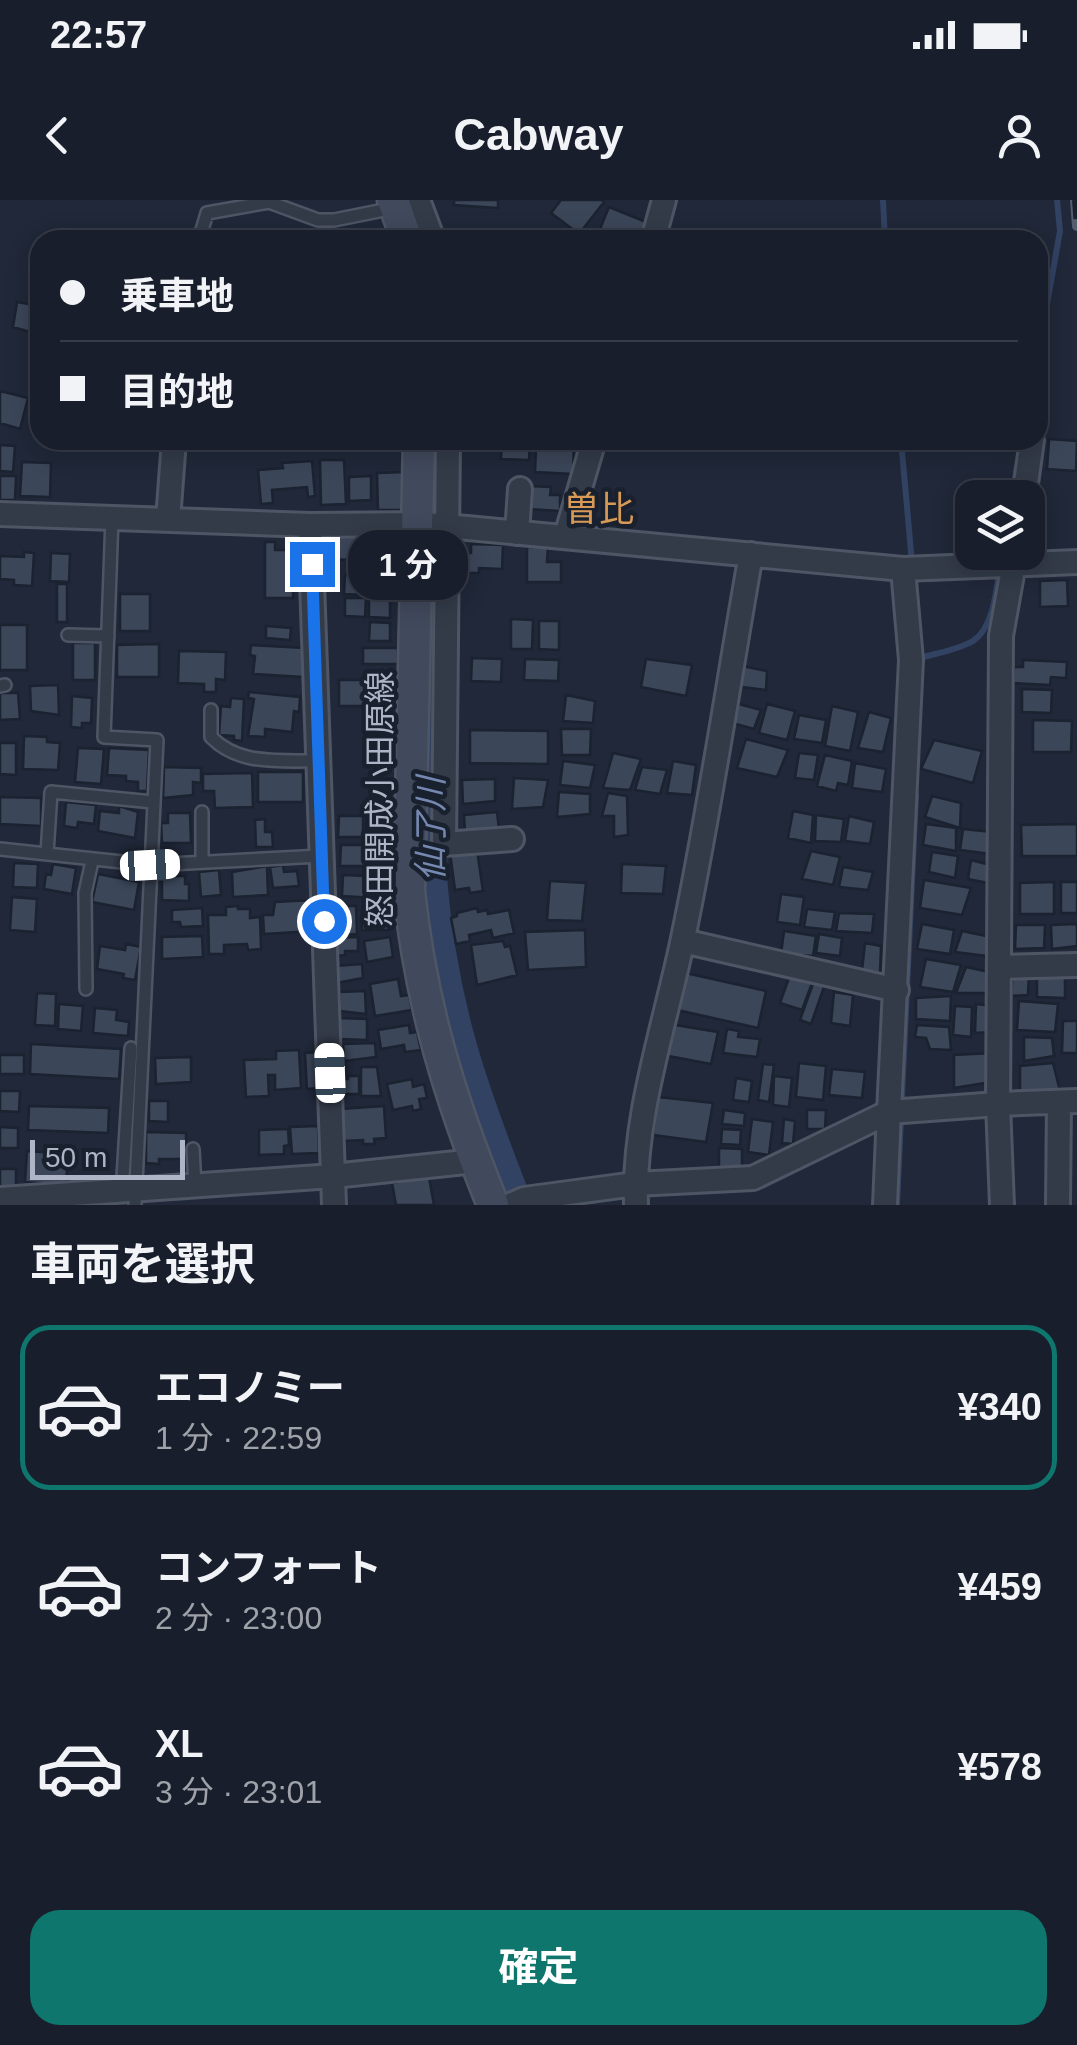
<!DOCTYPE html>
<html lang="ja">
<meta charset="utf-8">
<style>
body{margin:0;font-family:Helvetica,"Noto Sans JP",sans-serif;background:#252b37;color:#f1f3f6;height:100vh;display:flex;flex-direction:column;font-size:38px;white-space:nowrap}
*{box-sizing:border-box;margin:0}
p{font-size:32px;color:#9fa2a9}
.icon{flex:none;width:55px;height:55px;fill:none;stroke:currentColor;stroke-width:2;stroke-linecap:round;stroke-linejoin:round}
.map{position:relative;height:1005px;overflow:hidden}
.details{display:flex;flex-direction:column;background:#181e2b;flex:1}
.details>*{flex:none}
.hud{position:absolute;left:30px;top:30px;width:1018px;height:220px;border-radius:30px;box-shadow:0 5px 25px #0003,0 0 0 2px #363c47;display:grid;align-content:center;height:220px;padding:0 30px;background:#181e2b}
.tools{position:absolute;left:955px;top:280px;display:grid;gap:20px}
.tools a{display:grid;place-items:center;width:90px;height:90px;border-radius:20px;background:#181e2b;box-shadow:0 5px 25px #0003,0 0 0 2px #363c47;font-size:50px}
.scale{position:absolute;left:30px;bottom:25px;width:155px;box-sizing:border-box;padding-left:10px;border:5px solid #aeb5c6;border-top:0;font-size:28px;line-height:35px;white-space:nowrap;color:#aeb5c6;-webkit-text-stroke:8px #19202e;paint-order:stroke}
.end{position:absolute;width:45px;height:45px;margin:-22px;border:12px solid #1a73e8;background:#fff;box-shadow:0 0 0 5px #fff}
.from{border-radius:50%}
.bubble{position:absolute;height:70px;border-radius:30px;background:#181e2b;box-shadow:0 5px 25px #0003,0 0 0 2px #363c47;font-size:32px;font-weight:700;line-height:70px;text-align:center}
.car{position:absolute;width:30px;height:60px;margin:-30px -15px;border-radius:12px;box-shadow:0 0 8px 2px #0007;background:linear-gradient(#fff 24%,#345 0 40%,#fff 0 76%,#345 0 86%,#fff 0)}
.hud b{display:flex;align-items:center;gap:35px;height:95px;font-size:38px}
.hud b+b{border-top:2px solid #363c47}
.hud i{width:25px;height:25px;background:#f1f3f6}
ul{padding:0;list-style:none}
li{display:flex;align-items:center;gap:30px;height:165px;margin:0 20px 15px;padding:0 10px;border:5px solid transparent;border-radius:30px}
li div{flex:1}
li b{display:block;font-size:38px}
li em{font-style:normal;font-weight:700}
li.on{border-color:#0f766e}
li>.icon{width:90px;height:90px;stroke-width:1.5}
h2{padding:0 30px;font-size:45px;line-height:120px}
.primary-button{display:flex;gap:20px;margin-top:auto;padding:20px 30px}
.primary-button a{flex:1;height:115px;border-radius:30px;background:#0f766e;color:#fff;font-size:40px;font-weight:700;line-height:115px;text-align:center}
.status{display:flex;justify-content:space-between;align-items:center;height:70px;padding:0 50px;background:#181e2b;direction:ltr}
.status svg{height:28px;fill:currentColor}
header{display:flex;justify-content:space-between;align-items:center;height:130px;padding:0 30px;background:#181e2b;font-size:45px;font-weight:700}
.map>svg:first-child{display:block}
</style>
<div class="status"><b>22:57</b><svg viewBox="0 0 49 12"><path d="M0 12V9h3v3zM5 12V6h3v6zM10 12V3h3v9zM15 12V0h3v12zM26 1h20v11H26zM47 4h2v5h-2z"/></svg></div>
<header><svg class="icon" aria-label="back" viewBox="0 0 24 24"><path d="M15 5l-7 7 7 7"/></svg>Cabway<svg class="icon" aria-label="person" viewBox="0 0 24 24"><circle cx="12" cy="8" r="4"/><path d="M4 21q1-7 8-7t8 7"/></svg></header>
<div class="map">
<svg width="1077" height="1005" viewBox="0 0 1077 1005">
<rect width="100%" height="100%" fill="#202839"/>
<g fill="none" stroke-linecap="round" stroke-linejoin="round">
<path stroke="#324262" stroke-width="6" d="M883 0 885 40
M1038 155 1060 31 1057 0
M901 240 912 363
M1012 298 1017 266
M920 458C937 453 958 450 973 441 997 425 997 378 1002 352
M897 1005 916 595"/>
<path stroke="#324262" stroke-width="38" d="M436 240 428 678C438 804 468 889 514 1005"/>
</g>
<path fill="#3b4659" stroke="#1b2230" stroke-width="2.5" d="M454 0H498V8L454 5Z
M561 0H602L604 2 579 34 551 13Z
M609 7 646 22 638 40H606L597 36Z
M17 102 40 106V135L13 127Z
M0 191 28 198 20 229 0 223Z
M1049 239 1077 241 1076 271 1047 269Z
M502 240H530L529 260 501 259Z
M543 241 574 242 573 274 535 272 536 248H543Z
M0 245 15 246 13 272 0 271Z
M320 260H344L346 304 321 305Z
M312 261 315 296 308 297 307 287 272 290 273 303 261 304 258 270 283 268 282 263Z
M22 262 51 263 50 297 20 296Z
M407 272 408 310H378L377 273Z
M0 276H16L15 300H0Z
M371 276V300L349 301V277Z
M529 286 551 287 550 295H560V311L528 309Z
M332 335 376 336V361L330 359Z
M265 342H275V350H293V398H265Z
M471 344 503 345 502 369 479 368V373H462V353H471Z
M527 347H548L547 362H561V382H527Z
M24 352 34 353 32 386 14 385V380L0 379V356L24 357Z
M51 353 70 354 69 382 50 381Z
M345 375 365 376V395L344 394Z
M370 375 391 376 390 394H370Z
M1067 380 1068 406 1040 407V381Z
M57 384H67V422H57Z
M120 394H150V431H120Z
M345 398H366L365 417 345 416Z
M369 398 390 399V418L369 417Z
M511 419 533 420 532 449H511Z
M539 421H559V450L539 449Z
M370 422 390 423V441H369Z
M0 425H27V470H0Z
M266 426 291 428 290 440 266 438Z
M73 443H95V480H73Z
M159 444V477H117V445Z
M251 445 305 448 303 477 253 474 255 456 250 455Z
M363 448H398V464H363Z
M179 451 226 452 225 480 216 479V492H204V484L178 483Z
M472 458 502 459 501 482 471 481Z
M525 459 559 460 558 481 524 480Z
M646 459 692 465 686 496 641 487Z
M1023 460 1067 462 1066 478 1051 477 1050 485 1013 483 1014 467H1023Z
M737 465 767 471 766 490 734 486Z
M339 480H380V506H339Z
M58 485 59 515 31 511 30 486Z
M1022 489 1052 490 1051 513 1022 512Z
M249 492 300 497 299 512 294 511 292 532 265 529V537L248 536 254 499 248 498Z
M0 493H18L20 519 0 520Z
M566 495 595 501 593 523 563 521Z
M72 496 92 498 91 523H82V528L71 527Z
M231 498 244 499 242 541 234 540V536L219 535 221 506 230 507Z
M735 503 761 510 754 529 729 522Z
M767 504 795 511 787 540 759 533Z
M832 506 858 512 850 551 825 546Z
M869 512 891 518 883 552 858 548Z
M799 515 826 520 822 543 794 539Z
M1033 520 1072 521 1071 552H1033Z
M561 529H591L590 555H562Z
M470 530 548 531V564L470 563Z
M24 536 47 537V542L60 543 58 570 23 569Z
M746 539 788 550 777 577 737 568Z
M934 540 982 551 973 583 921 569Z
M0 543H16V575L0 574Z
M78 548 104 549 101 584 75 582Z
M109 548 149 550 147 591H138V582L126 581V576L107 575Z
M613 553 641 559 630 590 603 588Z
M799 553 818 555 814 580 795 578Z
M825 555 852 561 848 585 838 583 836 591 817 586Z
M563 561 595 565 590 588 560 585Z
M673 561 696 565 692 595 667 593Z
M855 563 886 569 882 592 852 588Z
M164 567 201 568V583L193 582V595L163 598Z
M642 567 667 570 660 594 635 590Z
M258 572H303V602H258Z
M252 573 253 607 215 608 214 591H203V574Z
M514 578 548 580 543 607 512 609Z
M495 579V601L463 604 462 580Z
M559 592 590 594V614L557 617Z
M608 593 627 596 628 635 614 637V616H602Z
M932 596 961 603 960 628 925 617Z
M0 597 41 598V626L0 624Z
M66 602 96 605 94 624 78 622 77 628 64 626Z
M119 606 138 612 135 638 98 631 100 611 119 613Z
M793 611 813 615 811 643 788 638Z
M497 612 499 629 465 632 464 615Z
M168 613H190L191 643H162L161 623H168Z
M816 615 844 619 841 642 815 641Z
M339 616H363V637H338Z
M849 616 874 622 870 644 845 641Z
M368 617 394 618V637L367 636Z
M265 619V632H272L273 647H256L255 620Z
M926 624 956 628V651L923 645Z
M1077 624V656H1022L1021 625Z
M963 629 992 632 991 654 960 650Z
M341 645H365V666H340Z
M369 646H395V665L368 664Z
M477 650 483 691 470 693 469 688 455 690 450 653Z
M811 651 840 657 833 685 802 679Z
M932 652 958 656 955 678 929 672Z
M971 660 994 666 993 684 968 679Z
M14 663 38 664 37 688 13 687Z
M53 664 76 668 72 694 44 689 46 674 51 675Z
M622 664 666 666 663 694 621 693Z
M283 665 284 672 297 671 299 686 273 688 270 667Z
M267 666 268 695 233 697 232 672Z
M843 667 873 672 868 690 839 687Z
M219 670 221 695 201 697 199 672Z
M157 672H163V676H185V684H189V701L162 700V682H157Z
M98 674 139 682 134 710 92 702Z
M343 675 392 677 391 699 342 696Z
M924 680 971 688 962 715 920 708Z
M550 681 586 683 582 721 547 720Z
M1054 682V714H1020V683Z
M1061 682H1077V713H1061Z
M781 694 804 697 800 725 777 722Z
M12 697 37 699 35 732 10 730Z
M312 700 313 731 264 734 263 715H273L275 702Z
M238 706V709H250V718L260 717 261 749 248 750 247 744 224 745V754H209L208 715H226V707Z
M335 706H356L357 734 343 735 342 726H336Z
M202 708 203 726 181 727 180 722H172V710Z
M362 708H389V730H362Z
M477 708 478 712 487 710 488 714 509 710 514 733 493 738 491 730 469 735 470 741 456 744 451 718 457 716V713Z
M807 709 835 712 832 730 804 727Z
M839 713 874 714 872 733 836 731Z
M922 724 954 730 950 754 917 749Z
M1077 724V746L1052 749 1051 725Z
M1016 725H1045L1044 748 1015 749Z
M585 730 586 767 528 770 525 732Z
M784 731 816 736 813 756 781 754Z
M962 731 991 737 987 756 955 752Z
M819 734 842 738 840 756 816 753Z
M202 736 203 757 162 759V737Z
M358 737V751H345V755L336 756 335 738Z
M390 737 393 757 367 762 364 741Z
M503 741 505 747 510 746 517 775 477 785 471 745Z
M865 743 881 746 880 773 862 770Z
M126 744 141 747 135 780 123 778 124 774 97 769 100 746 125 750Z
M926 759 961 765 953 792 920 787Z
M362 764 363 778 336 783 335 766Z
M966 767 994 773 990 793H956Z
M1013 771 1029 772 1028 795 1011 796Z
M681 772 766 791 758 828 673 809Z
M790 775 812 783 802 810 780 803Z
M1065 775V798L1037 797V776Z
M398 779 401 796 409 795 412 810 375 816 370 784Z
M814 781 825 784 811 824 800 820Z
M365 791 366 814 340 811 339 792Z
M834 792 853 795 850 826 831 823Z
M37 793 56 794 55 826 35 825Z
M951 796 950 821 916 819V798Z
M1019 801 1058 804 1055 832 1017 830Z
M59 804 83 806 81 831 58 829Z
M976 804 994 806 993 832 975 833Z
M955 806 972 807 971 837 953 835Z
M95 808 117 810 116 820 129 822 128 836 93 833Z
M339 818 367 819V840L339 839Z
M1063 821H1077V853H1062Z
M669 824 718 832 711 864 663 855Z
M409 825 410 833 417 832 421 850 405 852 404 845 381 849 378 830Z
M917 825 949 827 951 850 930 849 926 838 915 837Z
M727 829 739 831 738 837 760 839 757 857 723 853Z
M1024 837 1052 838 1054 856 1024 861Z
M375 843 376 857 344 861 343 844Z
M31 844 121 849 119 879 30 874Z
M299 850 301 888 275 890V875H268L269 896 246 897 244 860 276 859V851Z
M319 852 321 888 307 889 305 853Z
M991 853V882L954 888V855Z
M0 855H24V874H0Z
M191 857V882L156 884 155 858Z
M799 863 826 866 823 900 796 897Z
M1053 863 1060 891 1020 890V866Z
M763 864 774 865 769 902 758 900Z
M361 867H377L381 896H361Z
M832 869 865 872 862 898 829 895Z
M348 876H359V894H339V879H348Z
M774 876 792 878 789 907 773 905Z
M736 878 752 881 749 902 733 900Z
M412 879 413 887 424 884 427 898 419 899 421 909 413 911 412 906 393 910 387 884Z
M0 891H20L19 912 0 911Z
M658 897 713 903 706 942 653 935Z
M149 901H168V922L149 921Z
M29 906 109 908 108 933 28 930Z
M384 906 386 938 374 939 375 944H363V940L343 941 340 909Z
M724 910 745 913 744 926 722 924Z
M807 910H826L825 929H807Z
M752 919 773 922 769 955 748 952Z
M784 919 795 921 793 944 782 943Z
M318 926 319 953 292 954 290 927Z
M0 927 18 928V948H0Z
M288 929 289 945 284 946V954L259 955V930Z
M722 929 741 930 740 945 721 944Z
M146 932 186 933V959H159V964L146 963Z
M719 948 742 949V968L719 967Z
M27 951 68 954 66 985 25 982Z
M0 969H16V989H0Z
M429 977 434 1005H396L392 983Z"/>
<g fill="none" stroke-linecap="round" stroke-linejoin="round">
<defs>
<path id="lane" d="M199 40 207 13 269 2 318 20H334L394 8
M112 318 104 537 157 540 135 1005
M68 435 108 436
M0 486 5 485
M211 510V537C239 566 280 560 318 561
M0 649 150 665 321 656
M47 654 51 592 153 602
M202 662V612
M86 789 85 693 92 661
M193 949 195 986
M122 993 131 848"/>
<path id="street" d="M418 0 433 40
M653 40 664 0
M448 240 444 644 512 639
M1024 298 1032 240
M0 314 310 325 425 324 903 369 1077 362
M168 320 174 240
M310 325 334 1005
M517 333 520 289
M566 336 594 240
M683 741 897 790
M999 767 1077 765
M0 999 333 976 475 961
M510 1005 524 999 635 984 753 978 889 912 911 460 903 369
M636 1005C633 918 664 828 682 743 709 615 728 484 751 354
M885 1005 889 912 998 904 1001 436 1016 352
M1002 1005 998 904 1077 901
M1058 1005 1059 902"/>
<path id="secondary" d="M393 0 407 40
M419 240 409 691C421 805 450 899 493 1005"/>
</defs>
<use href="#lane" stroke="#4e5564" stroke-width="16"/>
<use href="#street" stroke="#4e5564" stroke-width="28"/>
<use href="#secondary" stroke="#4e5564" stroke-width="35"/>
<use href="#lane" stroke="#333b49" stroke-width="11"/>
<use href="#street" stroke="#333b49" stroke-width="22"/>
<use href="#secondary" stroke="#41495d" stroke-width="30"/>
<defs>
<path id="rail" d="M1075 0 1077 26"/>
</defs>
<use href="#rail" stroke="#555e71" stroke-width="10"/>
<use href="#rail" stroke="#19202e" stroke-width="6" stroke-dasharray="19" stroke-linecap="butt"/>
</g>
<g fill="none" stroke-linecap="round" stroke-linejoin="round">
<path stroke="#1a73e8" stroke-width="12" d="M312 364 324 721"/>
</g>
<g text-anchor="middle" dominant-baseline="central" stroke-width="9" stroke-linejoin="round" paint-order="stroke">
<g font-size="32" fill="#aeb5c6" stroke="#19202e">
<text transform="translate(380 599) rotate(-90)">怒田開成小田原線</text>
</g>
<g font-size="35" fill="#d89a57" stroke="#19202e">
<text x="599" y="308">曽比</text>
</g>
<g font-size="35" font-style="italic" fill="#7488b0" stroke="#19202e">
<text transform="translate(430 629) rotate(-90)">仙了川</text>
</g>
</g>
</svg>
<div class="tools">
<a><svg class="icon" aria-label="layers" viewBox="0 0 24 24"><path d="M12 4l9 5-9 5-9-5zM3 14l9 5 9-5"/></svg></a>
</div>
<div class="scale">50 m</div>
<i class="end from" style="left:324px;top:721px"></i>
<i class="end" style="left:312px;top:364px"></i>
<div class="bubble" style="left:348px;top:330px;width:120px">1 分</div>
<i class="car" style="left:150px;top:665px;rotate:87deg"></i>
<i class="car" style="left:330px;top:873px;rotate:358deg"></i>
<div class="hud">
<b><i class="from"></i>乗車地</b>
<b><i></i>目的地</b>
</div>
</div>
<section class="details">
<h2>車両を選択</h2>
<ul>
<li class="on"><svg class="icon" aria-label="car" viewBox="0 0 24 24"><path d="M5 17H2v-5l4-1 3-4h7l3 4 3 1v5h-3M9 17h6M6 11h13"/><circle cx="7" cy="17" r="2"/><circle cx="17" cy="17" r="2"/></svg><div><b>エコノミー</b><p>1 分 · 22:59</p></div><em>¥340</em></li>
<li><svg class="icon" aria-label="car" viewBox="0 0 24 24"><path d="M5 17H2v-5l4-1 3-4h7l3 4 3 1v5h-3M9 17h6M6 11h13"/><circle cx="7" cy="17" r="2"/><circle cx="17" cy="17" r="2"/></svg><div><b>コンフォート</b><p>2 分 · 23:00</p></div><em>¥459</em></li>
<li><svg class="icon" aria-label="car" viewBox="0 0 24 24"><path d="M5 17H2v-5l4-1 3-4h7l3 4 3 1v5h-3M9 17h6M6 11h13"/><circle cx="7" cy="17" r="2"/><circle cx="17" cy="17" r="2"/></svg><div><b>XL</b><p>3 分 · 23:01</p></div><em>¥578</em></li>
</ul>
<div class="primary-button"><a>確定</a></div>
</section>
